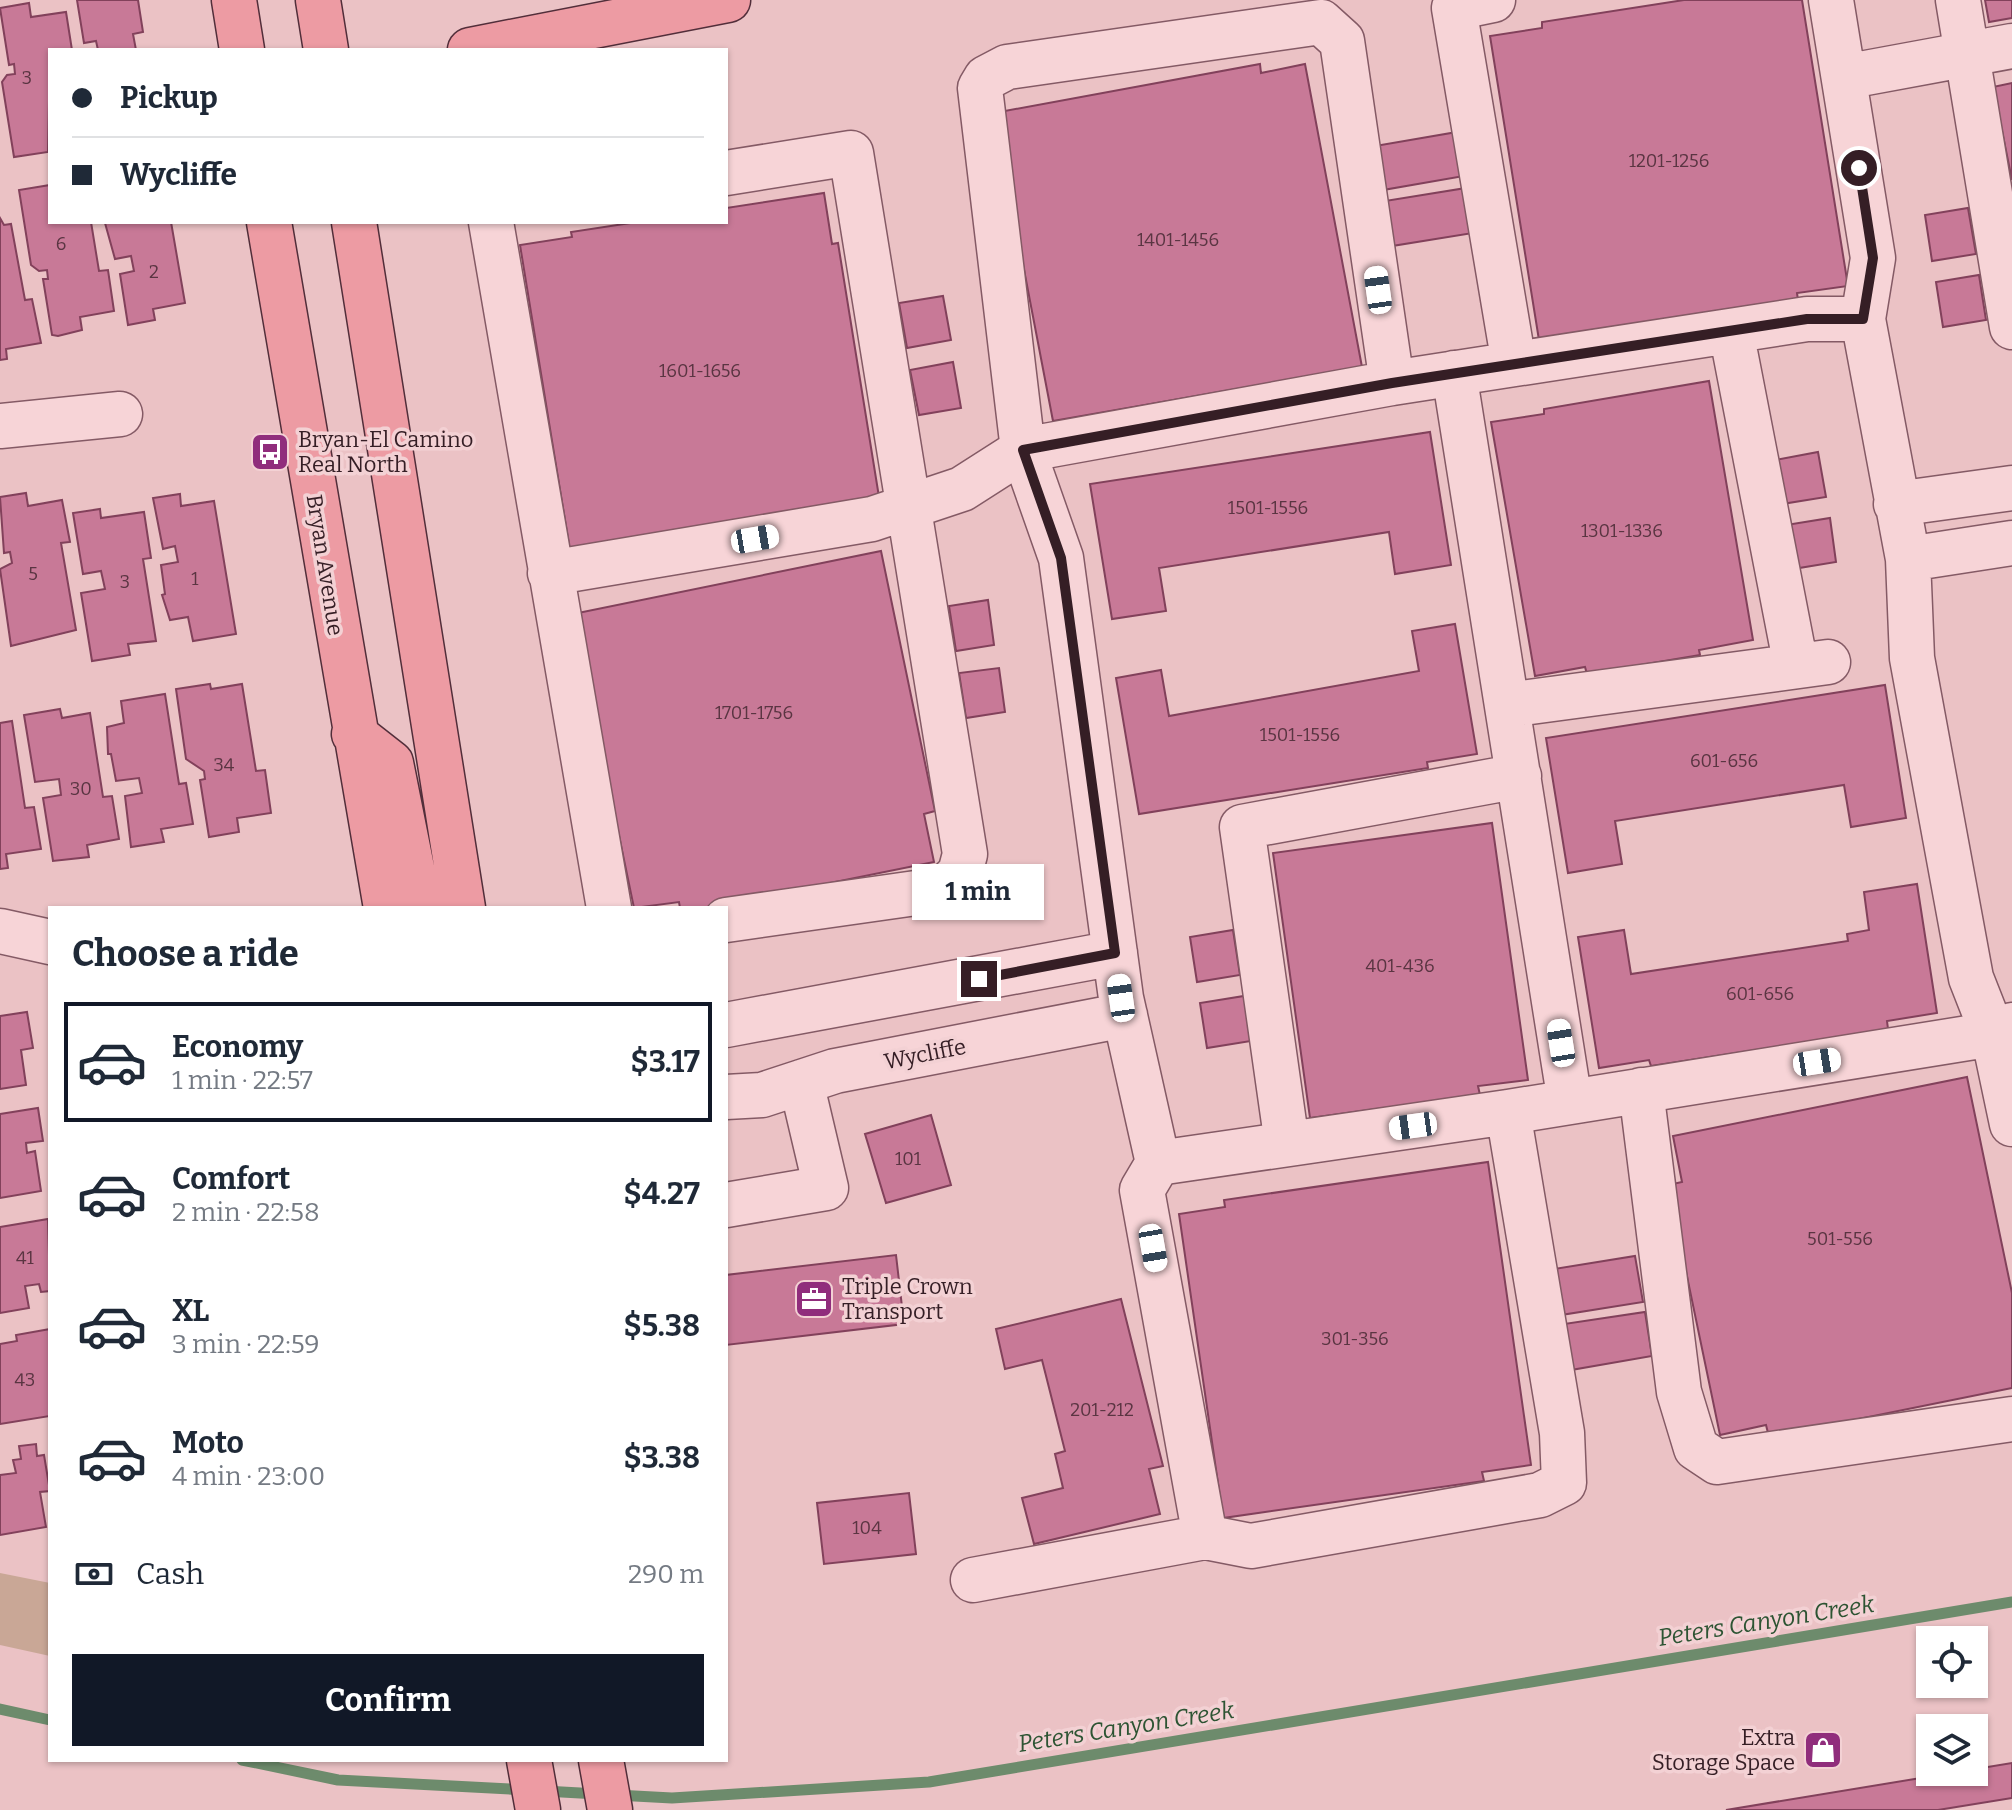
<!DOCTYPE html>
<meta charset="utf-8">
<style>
body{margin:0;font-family:Bitter,serif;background:#f6f6f7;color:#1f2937;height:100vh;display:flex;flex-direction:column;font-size:30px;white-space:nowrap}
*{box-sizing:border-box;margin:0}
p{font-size:26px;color:#747a83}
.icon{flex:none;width:44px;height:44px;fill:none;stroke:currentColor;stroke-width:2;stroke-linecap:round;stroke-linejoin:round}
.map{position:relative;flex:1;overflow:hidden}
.side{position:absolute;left:48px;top:906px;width:680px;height:856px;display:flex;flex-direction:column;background:#fff;border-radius:0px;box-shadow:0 2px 6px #0004}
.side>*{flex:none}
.guide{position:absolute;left:48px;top:48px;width:680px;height:176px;border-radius:0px;box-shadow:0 2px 6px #0004;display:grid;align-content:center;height:176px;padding:0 24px;background:#fff}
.buttons{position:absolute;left:1916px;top:1626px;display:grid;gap:16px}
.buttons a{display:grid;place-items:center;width:72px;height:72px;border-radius:0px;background:#fff;box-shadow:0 2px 6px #0004;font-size:40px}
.end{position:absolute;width:36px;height:36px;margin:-18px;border:10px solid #351e25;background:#fff;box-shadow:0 0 0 4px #fff}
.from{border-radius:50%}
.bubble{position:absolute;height:56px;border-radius:0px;background:#fff;box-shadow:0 2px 6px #0004;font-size:26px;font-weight:700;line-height:56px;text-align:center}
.car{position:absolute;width:24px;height:48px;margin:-24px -12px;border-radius:10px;box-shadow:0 0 6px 2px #0007;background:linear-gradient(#fff 24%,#345 0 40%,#fff 0 76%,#345 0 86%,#fff 0)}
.guide b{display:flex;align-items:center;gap:28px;height:76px;font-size:30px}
.guide b+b{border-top:2px solid #e0e1e3}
.guide i{width:20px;height:20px;background:#1f2937}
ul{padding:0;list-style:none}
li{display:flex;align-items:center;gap:24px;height:120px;margin:0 16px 12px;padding:0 8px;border:4px solid transparent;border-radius:0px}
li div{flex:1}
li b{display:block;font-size:30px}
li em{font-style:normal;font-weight:700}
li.selected{border-color:#111827}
li>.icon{width:72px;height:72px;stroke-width:1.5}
h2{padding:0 24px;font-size:36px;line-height:96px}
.pay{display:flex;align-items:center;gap:20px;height:88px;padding:0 24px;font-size:30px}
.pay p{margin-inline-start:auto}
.cta{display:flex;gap:16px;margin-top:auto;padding:16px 24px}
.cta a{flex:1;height:92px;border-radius:0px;background:#111827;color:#fff;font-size:32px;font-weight:700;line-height:92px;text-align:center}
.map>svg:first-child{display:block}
</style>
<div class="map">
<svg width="2012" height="1810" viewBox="0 0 2012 1810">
<rect width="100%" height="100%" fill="#ebc2c5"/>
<path fill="#c9a796" d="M0 1573 50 1583V1656L0 1645Z"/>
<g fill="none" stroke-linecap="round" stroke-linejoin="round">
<path stroke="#6d8b6c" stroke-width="11" d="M0 1709 50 1720
M242 1760 338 1780 527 1790
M544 1791 598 1794
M616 1795 672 1798 929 1782 2012 1602"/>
</g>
<path fill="#c87997" stroke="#82415b" stroke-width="2" d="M77 0H138L143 32 133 34 136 50H98L96 41 84 43Z
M1684 0H1802L1848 286 1797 293 1798 300 1539 340 1490 36 1542 28V22Z
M1985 0H2012V18L1989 22Z
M29 3 31 17 66 12 72 50H50L48 152 14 157 2 82 7 75 15 74 14 64 9 65 0 8Z
M1260 64 1261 73 1305 64 1362 367 1053 421 994 113Z
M2012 83V180L1993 87Z
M1457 132 1464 176 1383 190 1375 146Z
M50 185V222H91L99 271 108 270 114 311 80 317 82 330 58 336 52 335 43 279H48L47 270 39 271 31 265 19 190Z
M1466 188 1473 233 1392 246 1385 201Z
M824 193 832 244 838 243 879 497 570 551 520 245 572 237 571 232 637 222H726V208Z
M1968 208 1976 254 1932 261 1925 215Z
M0 218 4 225 11 224 25 300 32 299 41 343 6 349 7 359 0 360Z
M171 222 185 303 153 309 155 320 128 325 120 274 134 271 131 256 115 259 105 223Z
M1979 275 1986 320 1943 327 1936 282Z
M943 296 951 340 907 348 899 303Z
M953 362 961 408 919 415 910 370Z
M1709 381 1753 640 1699 650 1700 655 1587 674 1585 667 1535 676 1491 422 1544 414V409Z
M1430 432 1451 565 1395 574 1389 532 1159 568 1166 611 1112 619 1090 484Z
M1818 452 1826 497 1782 504 1775 460Z
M26 493 28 506 62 500 70 542 61 543 76 630 11 646 0 569 12 563 10 552 4 553 0 497Z
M180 494 181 506 214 501 236 634 193 641 188 617 170 620 162 595 165 594 161 565 178 562 175 546 163 549 153 498Z
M100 509 101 518 144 512 151 558 143 559 156 641 128 644 130 655 92 661 81 593 105 589 101 571 83 574 73 513Z
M1830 518 1836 562 1793 569 1786 525Z
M881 551 935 811 924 814 934 862 707 908H680L679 902 634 908 573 614Z
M988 600 994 645 956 651 949 606Z
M1455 624 1477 754 1427 762 1428 768 1139 814 1116 678 1161 670 1169 716 1419 671 1412 631Z
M999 668 1005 712 966 718 959 673Z
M210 684 211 689 242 684 256 771 265 770 271 813 237 818 239 832 209 837 200 780 205 779 204 771 186 759 176 689Z
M1885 685 1906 818 1851 827 1844 785 1615 821 1622 864 1568 873 1546 738Z
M165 694 179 784 186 783 193 824 161 829 164 842 131 847 125 796 142 793 139 778 116 781 111 754H108L107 727 124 723 121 701Z
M60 709 62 718 90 713 103 797 112 796 119 839 87 845 89 857 53 861 43 798 61 795 59 779 35 782 24 715Z
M12 721 25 808 34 807 41 849 6 854 8 868 0 869V723Z
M1492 823 1528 1080 1478 1086 1480 1095 1310 1118 1273 853Z
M1917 884 1937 1013 1887 1021 1888 1029 1769 1048 1651 1066 1649 1060 1599 1068 1578 937 1624 930 1631 974 1848 941 1847 934 1869 930 1864 892Z
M1233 930 1240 975 1197 982 1190 937Z
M1244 996 1251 1041 1207 1048 1200 1003Z
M27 1012 33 1048 21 1050 26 1085 0 1089V1016Z
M1967 1077 2012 1293V1388L1769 1437 1766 1425 1720 1435 1668 1185 1682 1182 1673 1136Z
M38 1108 43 1141 26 1143 27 1153 35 1151 41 1191 0 1198V1114Z
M931 1115 951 1185 886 1203 865 1134Z
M1488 1162 1531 1465 1482 1472 1484 1481 1223 1518 1179 1214 1225 1207 1224 1200Z
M48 1219 50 1291 41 1292 39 1284 25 1286 29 1308 0 1313V1227Z
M896 1255 904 1324 726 1345V1275Z
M1635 1256 1643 1302 1561 1315 1554 1269Z
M1121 1299 1163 1466 1149 1469 1160 1514 1034 1544 1022 1498 1063 1488 1055 1454 1065 1451 1042 1360 1005 1369 996 1329Z
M1645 1312 1652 1356 1571 1370 1564 1324Z
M50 1329V1416L0 1424V1344L17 1341 16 1335Z
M36 1444 37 1456 44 1455 50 1491 40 1492 46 1527 0 1535V1475L16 1473 13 1460 21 1459 19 1446Z
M909 1493 916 1554 824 1564 817 1503Z
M2012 1763V1798L1938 1810H1726Z"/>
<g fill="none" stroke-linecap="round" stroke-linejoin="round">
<defs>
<path id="minor" d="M1493 0 1454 8 1514 364
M1831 0 1873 258 1863 319 1908 559 1912 658 1971 978 1993 1034 2012 1124
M1958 0 2012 327
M1844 77 2012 46
M726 173 851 153 965 854 960 873 944 889 726 920
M491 222 609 908
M1731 331 1796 666
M1454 373 1570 1102
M0 426 120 414
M1896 504 2012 488
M1908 559 2012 543
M550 573 872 519 962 489 1023 450 1392 383 1807 319H1863
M1507 705 1828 662
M0 931 50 942
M726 1025 1115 953
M1641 1090 1679 1392 1696 1448 1717 1462 2012 1419
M726 1097 762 1095 835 1071 1125 1015
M1287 1144 1242 827 1519 776
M1158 1163 1508 1112 1993 1034 2012 1025
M726 1205 826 1188 801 1082
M1205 1537 1142 1190 1158 1163 1121 998 1061 558 1023 450 980 88 986 78 1007 67 1321 22 1342 41 1392 383
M973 1580 1205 1537 1251 1546 1540 1495 1564 1483 1562 1433 1508 1112"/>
<path id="major" d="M234 0 242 50
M318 0 326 50
M470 50 728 0
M269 222 386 908
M354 222 463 908
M354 734 391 763 420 908
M529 1760 538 1810
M601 1760 610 1810"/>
</defs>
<use href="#minor" stroke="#845a65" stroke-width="47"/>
<use href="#major" stroke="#522e3a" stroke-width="47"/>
<use href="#minor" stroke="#f7d4d7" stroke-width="44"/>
<use href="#major" stroke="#ed9ba3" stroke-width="44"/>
</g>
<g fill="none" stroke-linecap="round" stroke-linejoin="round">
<path stroke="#351e25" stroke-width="10" d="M979 979 1115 953 1061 558 1023 450 1392 383 1807 319H1863L1873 258 1859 168"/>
</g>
<defs>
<symbol id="bus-square" viewBox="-11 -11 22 22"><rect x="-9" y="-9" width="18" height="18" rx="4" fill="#902d7c" stroke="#f3d1d4"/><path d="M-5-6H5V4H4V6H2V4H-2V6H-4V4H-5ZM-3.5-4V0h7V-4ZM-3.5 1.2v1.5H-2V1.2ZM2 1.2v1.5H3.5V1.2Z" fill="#fff"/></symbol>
<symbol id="office-square" viewBox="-11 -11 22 22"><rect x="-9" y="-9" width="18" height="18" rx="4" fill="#902d7c" stroke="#f3d1d4"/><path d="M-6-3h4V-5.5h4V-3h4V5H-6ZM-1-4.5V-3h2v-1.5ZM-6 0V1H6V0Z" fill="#fff"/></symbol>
<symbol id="shop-square" viewBox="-11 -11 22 22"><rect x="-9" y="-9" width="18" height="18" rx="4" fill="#902d7c" stroke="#f3d1d4"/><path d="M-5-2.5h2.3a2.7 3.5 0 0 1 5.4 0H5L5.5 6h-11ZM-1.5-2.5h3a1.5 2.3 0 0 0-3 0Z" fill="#fff"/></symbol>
</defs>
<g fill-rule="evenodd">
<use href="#bus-square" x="248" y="430" width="44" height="44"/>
<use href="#office-square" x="792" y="1277" width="44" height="44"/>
<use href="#shop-square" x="1801" y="1728" width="44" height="44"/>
</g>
<g text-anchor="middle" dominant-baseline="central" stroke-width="7" stroke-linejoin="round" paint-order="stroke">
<g font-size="18" fill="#5a3542">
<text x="27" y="78">3</text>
<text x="1669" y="161">1201-1256</text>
<text x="1178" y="240">1401-1456</text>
<text x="61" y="244">6</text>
<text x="154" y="272">2</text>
<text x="700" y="371">1601-1656</text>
<text x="1268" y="508">1501-1556</text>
<text x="1622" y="531">1301-1336</text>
<text x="33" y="574">5</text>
<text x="195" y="579">1</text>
<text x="125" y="582">3</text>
<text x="754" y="713">1701-1756</text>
<text x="1300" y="735">1501-1556</text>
<text x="1724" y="761">601-656</text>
<text x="224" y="765">34</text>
<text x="81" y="789">30</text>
<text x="1400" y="966">401-436</text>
<text x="1760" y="994">601-656</text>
<text x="908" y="1159">101</text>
<text x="1840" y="1239">501-556</text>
<text x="25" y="1258">41</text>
<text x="1355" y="1339">301-356</text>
<text x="25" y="1380">43</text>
<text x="1102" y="1410">201-212</text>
<text x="867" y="1528">104</text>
</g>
<g font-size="22" fill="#351e25" stroke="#f3d1d4" text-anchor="start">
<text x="298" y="439">Bryan-El Camino<tspan x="298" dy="25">Real North</tspan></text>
<text x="842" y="1286">Triple Crown<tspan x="842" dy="25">Transport</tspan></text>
<text x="1795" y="1737" text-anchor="end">Extra<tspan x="1795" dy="25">Storage Space</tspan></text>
</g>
<g font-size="22" fill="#351e25" stroke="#f3d1d4">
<text transform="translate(325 565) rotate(81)">Bryan Avenue</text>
<text transform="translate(925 1054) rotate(-11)">Wycliffe</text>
</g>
<g font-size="24" font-style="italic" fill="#2d5433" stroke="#f3d1d4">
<text transform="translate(1766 1621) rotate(-9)">Peters Canyon Creek</text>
<text transform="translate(1126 1727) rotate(-9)">Peters Canyon Creek</text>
</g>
</g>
</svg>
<div class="buttons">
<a><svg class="icon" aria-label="locate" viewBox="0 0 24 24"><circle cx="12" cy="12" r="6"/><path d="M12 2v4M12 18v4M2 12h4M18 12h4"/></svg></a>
<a><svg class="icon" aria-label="layers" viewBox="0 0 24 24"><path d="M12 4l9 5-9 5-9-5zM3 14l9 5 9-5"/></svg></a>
</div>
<i class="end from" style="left:1859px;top:168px"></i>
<i class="end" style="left:979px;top:979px"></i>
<div class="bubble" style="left:912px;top:864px;width:132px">1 min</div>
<i class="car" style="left:1378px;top:290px;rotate:352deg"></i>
<i class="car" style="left:755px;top:539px;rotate:80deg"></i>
<i class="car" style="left:1121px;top:998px;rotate:352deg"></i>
<i class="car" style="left:1561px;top:1043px;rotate:351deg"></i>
<i class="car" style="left:1817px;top:1062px;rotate:81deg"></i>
<i class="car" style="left:1413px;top:1126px;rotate:262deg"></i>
<i class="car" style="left:1153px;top:1248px;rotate:170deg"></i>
<div class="guide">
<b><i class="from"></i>Pickup</b>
<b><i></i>Wycliffe</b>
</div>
<section class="side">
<h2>Choose a ride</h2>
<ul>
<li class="selected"><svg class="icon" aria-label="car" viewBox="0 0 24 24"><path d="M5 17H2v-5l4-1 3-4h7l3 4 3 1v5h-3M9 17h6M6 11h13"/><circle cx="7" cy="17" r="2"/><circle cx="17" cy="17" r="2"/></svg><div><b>Economy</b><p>1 min · 22:57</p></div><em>$3.17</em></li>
<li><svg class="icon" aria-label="car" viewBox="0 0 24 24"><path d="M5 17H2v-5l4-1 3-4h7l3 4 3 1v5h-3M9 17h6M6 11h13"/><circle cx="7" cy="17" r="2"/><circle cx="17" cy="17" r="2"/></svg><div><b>Comfort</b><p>2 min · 22:58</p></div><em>$4.27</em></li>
<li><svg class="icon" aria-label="car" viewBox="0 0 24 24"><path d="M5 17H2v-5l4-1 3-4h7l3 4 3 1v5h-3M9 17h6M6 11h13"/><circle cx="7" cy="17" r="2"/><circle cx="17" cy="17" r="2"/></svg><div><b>XL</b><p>3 min · 22:59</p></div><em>$5.38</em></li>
<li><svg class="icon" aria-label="car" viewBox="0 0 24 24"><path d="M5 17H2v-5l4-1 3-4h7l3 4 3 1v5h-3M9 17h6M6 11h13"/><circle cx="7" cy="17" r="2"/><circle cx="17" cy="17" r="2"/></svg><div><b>Moto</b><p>4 min · 23:00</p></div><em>$3.38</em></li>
</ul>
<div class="pay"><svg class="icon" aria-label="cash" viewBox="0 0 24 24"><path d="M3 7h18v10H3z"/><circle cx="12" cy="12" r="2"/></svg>Cash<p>290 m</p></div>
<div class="cta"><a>Confirm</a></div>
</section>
</div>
